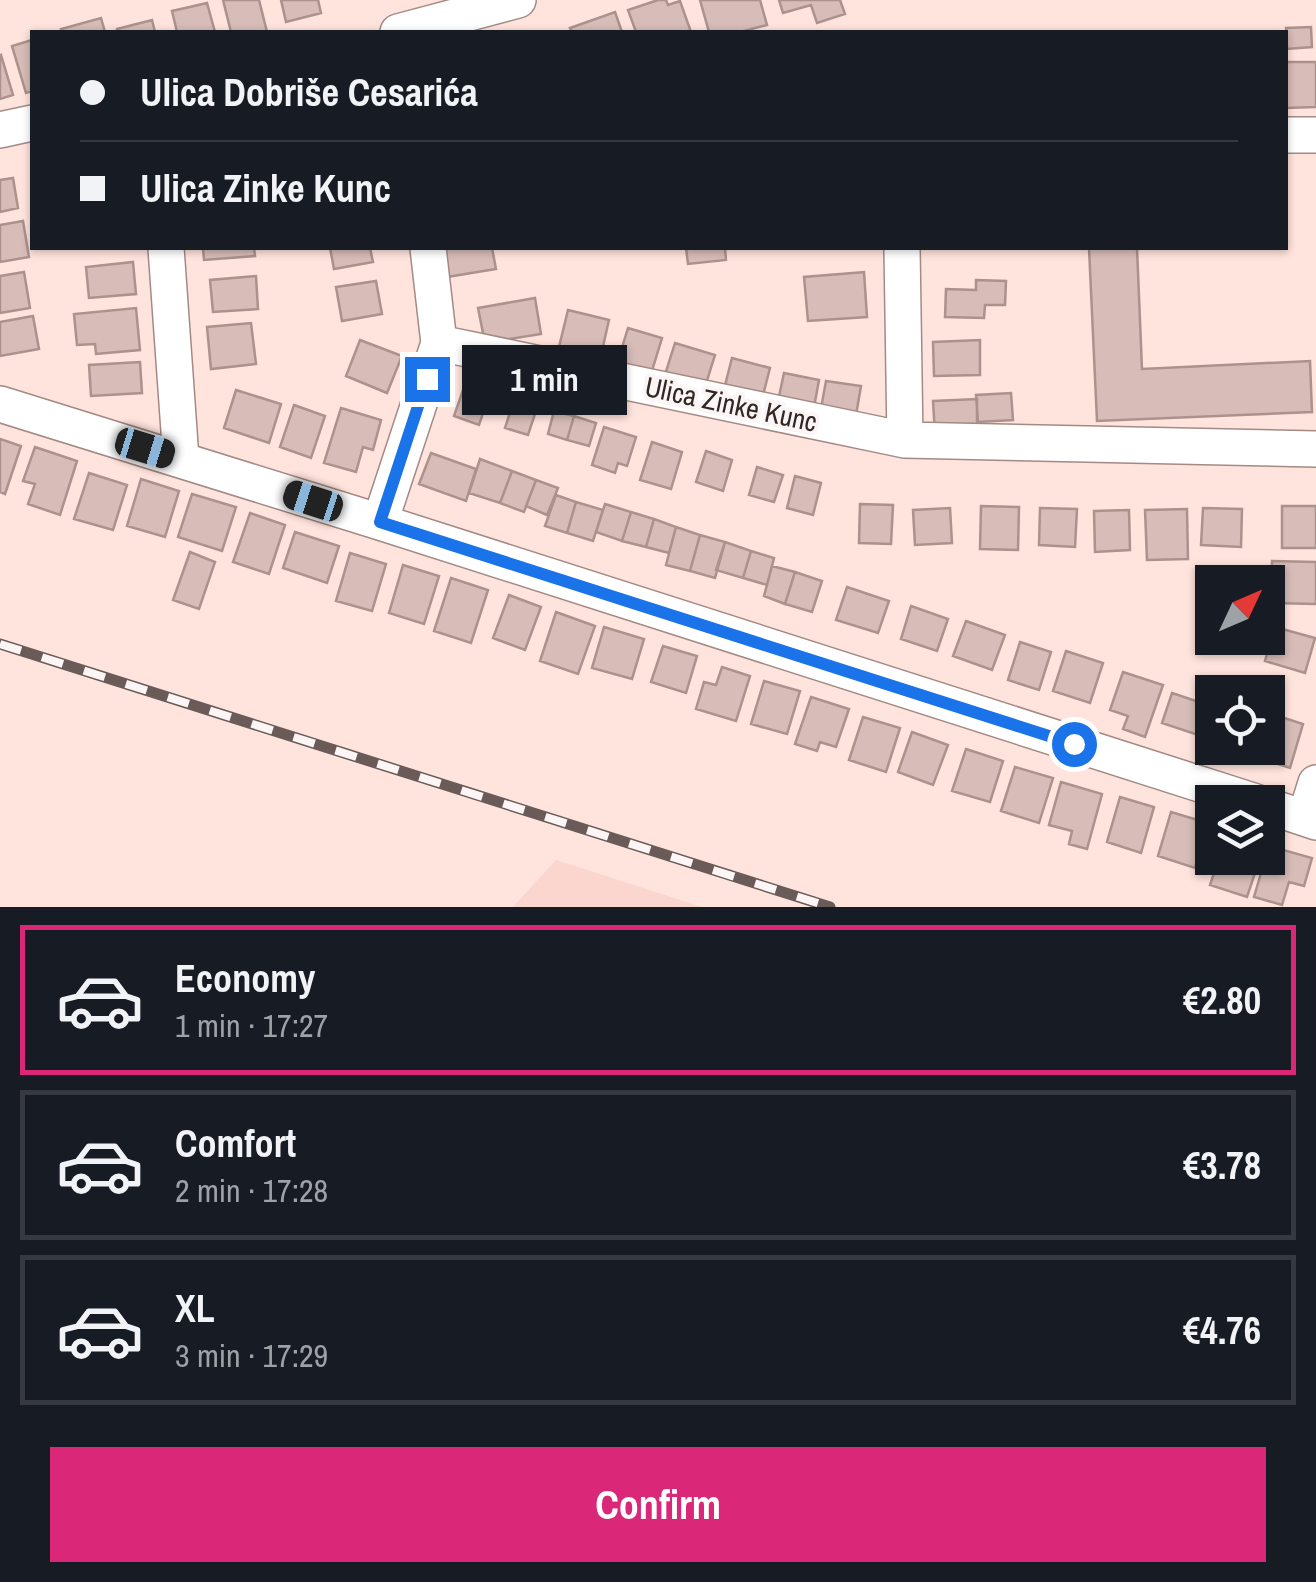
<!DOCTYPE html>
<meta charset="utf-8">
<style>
body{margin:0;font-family:"Archivo Narrow",sans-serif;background:#242831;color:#f1f3f6;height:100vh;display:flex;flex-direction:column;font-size:38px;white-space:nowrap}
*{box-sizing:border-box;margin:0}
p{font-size:32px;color:#9ea1a6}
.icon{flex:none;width:55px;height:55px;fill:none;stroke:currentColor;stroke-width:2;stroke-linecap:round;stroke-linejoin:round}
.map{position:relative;height:907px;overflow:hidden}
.sheet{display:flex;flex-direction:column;background:#171b24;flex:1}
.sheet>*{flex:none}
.top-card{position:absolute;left:30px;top:30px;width:1258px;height:220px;border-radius:0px;box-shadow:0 2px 8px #0004;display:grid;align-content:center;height:220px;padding:0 50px;background:#171b24}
.needle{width:65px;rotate:46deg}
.tools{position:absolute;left:1195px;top:565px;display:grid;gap:20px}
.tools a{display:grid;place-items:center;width:90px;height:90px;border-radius:0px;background:#171b24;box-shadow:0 2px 8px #0004;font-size:50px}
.end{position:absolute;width:45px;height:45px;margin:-22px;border:12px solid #1a73e8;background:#fff;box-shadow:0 0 0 5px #fff}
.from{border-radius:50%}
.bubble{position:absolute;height:70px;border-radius:0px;background:#171b24;box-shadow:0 2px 8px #0004;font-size:32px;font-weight:700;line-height:70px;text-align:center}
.car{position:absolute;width:30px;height:60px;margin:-30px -15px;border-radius:12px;box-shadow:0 0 8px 2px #0007;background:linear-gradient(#222 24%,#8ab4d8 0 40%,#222 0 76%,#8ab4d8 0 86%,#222 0)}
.top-card b{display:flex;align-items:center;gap:35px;height:95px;font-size:38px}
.top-card b+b{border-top:2px solid #363941}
.top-card i{width:25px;height:25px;background:#f1f3f6}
ul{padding:18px 0 0;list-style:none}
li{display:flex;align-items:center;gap:30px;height:150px;margin:0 20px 15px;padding:0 30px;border:5px solid #363941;border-radius:0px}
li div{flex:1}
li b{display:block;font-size:38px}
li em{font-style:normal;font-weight:700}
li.on{border-color:#db2777}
li>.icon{width:90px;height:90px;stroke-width:1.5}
.button{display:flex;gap:20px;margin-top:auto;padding:20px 50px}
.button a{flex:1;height:115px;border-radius:0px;background:#db2777;color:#fff;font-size:40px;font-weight:700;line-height:115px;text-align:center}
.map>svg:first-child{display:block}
</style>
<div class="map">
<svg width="1316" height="907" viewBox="0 0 1316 907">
<rect width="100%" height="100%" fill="#ffe3dd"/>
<path fill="#fad6cf" d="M556 860 702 907H513Z"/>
<path fill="#d7bcb7" stroke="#ab928c" stroke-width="2.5" d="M223 0H259L267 32H231Z
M281 0H318L321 13 286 22Z
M658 0H666L668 5 680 1 691 32H636L628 10Z
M700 0H760L767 25 740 32H709Z
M779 0H840L845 14 817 23 811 5 783 13Z
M207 3 215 32H177L172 11Z
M615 12 622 32H572L570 28Z
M101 18 105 32H62L61 29Z
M152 20 155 32H117V29Z
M1311 27 1312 47 1287 49 1286 28Z
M32 40V91L26 93 12 46Z
M1 55 13 95 0 99V56Z
M1285 62H1316V107L1285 108Z
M13 178 18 208 0 212V180Z
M23 221 29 257 0 262V225Z
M203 248H254L255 256 204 260Z
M330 248H370L373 262 334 269Z
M443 248H492L496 269 447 277Z
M686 248H725L726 260 688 264Z
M1089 248H1137L1142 369 1310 361 1312 412 1097 421Z
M133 262 136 294 89 298 86 267Z
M24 272 30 308 0 313V276Z
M864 272 867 317 808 321 804 277Z
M256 276 258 309 213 312 210 280Z
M976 280 1006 281 1005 305H985L984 318 945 317 946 289 976 290Z
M376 281 382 314 342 321 336 287Z
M535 298 541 334 485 343 478 308Z
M136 308 140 350 96 354 95 344 77 345 74 314Z
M568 310 609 320 600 360 558 351Z
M33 316 39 349 0 356V322Z
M251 323 256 364 211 369 207 327Z
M628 328 662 338 651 374 617 364Z
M360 340 402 356 387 393 346 376Z
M980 340V375L934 376 933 342Z
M675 343 715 355 704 390 664 378Z
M732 358 770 368 761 403 723 393Z
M140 362 142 393 91 396 89 365Z
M784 373 819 380 813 413 777 406Z
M826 381 861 386 855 421 820 414Z
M464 387 489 396 479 425 454 416Z
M236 390 281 404 269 443 224 428Z
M1011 393 1013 420 978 422 976 395Z
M977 399V433L935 435 933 401Z
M514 400 537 408 528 435 505 428Z
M294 405 325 416 311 458 280 447Z
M341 408 381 420 373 450 363 447 356 472 324 463Z
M554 411 574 416 567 440 548 434Z
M574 416 596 423 589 446 567 440Z
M604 427 636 437 627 466 618 463 615 473 592 465Z
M0 439 21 446 5 494 0 492Z
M652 442 682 452 671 489 640 480Z
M35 447 77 461 60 515 28 504 35 484 23 481Z
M706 451 732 460 723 491 696 482Z
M431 453 476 469 466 501 419 484Z
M480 459 512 471 500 503 469 493Z
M757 467 783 475 774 502 749 495Z
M512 471 536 480 524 512 500 503Z
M89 473 127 485 113 530 74 519Z
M795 476 821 483 813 515 787 508Z
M141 479 179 491 165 537 127 526Z
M536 480 558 488 547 515 526 506Z
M192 494 236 507 222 551 178 537Z
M556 495 576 502 567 533 545 526Z
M576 502 603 510 593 541 567 533Z
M605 504 631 512 622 541 596 532Z
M860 504 893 505 891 544 859 543Z
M981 506 1019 507 1018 550 980 549Z
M1282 506H1316V548H1282Z
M950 508 952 543 915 545 913 510Z
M1040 508 1077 509 1075 547 1039 545Z
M1203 508 1242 509 1241 547 1201 545Z
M1187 509 1188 559 1147 560 1145 510Z
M1129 510 1130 550 1095 552 1094 511Z
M631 512 654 519 646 547 622 541Z
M250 513 285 525 269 574 233 562Z
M654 519 676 527 669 553 646 547Z
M676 527 700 535 690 571 666 565Z
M295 532 339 546 327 583 283 568Z
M700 535 725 542 715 578 690 571Z
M725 542 751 551 743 578 716 570Z
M751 551 774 558 767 585 743 578Z
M190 552 215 562 199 609 173 600Z
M350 553 386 564 372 611 336 601Z
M1272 561 1316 562V604L1271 603Z
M403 565 439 576 424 624 389 613Z
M772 566 795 572 785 604 764 596Z
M795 572 822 581 812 612 785 604Z
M451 578 488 590 471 643 434 631Z
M847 587 889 601 878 633 836 620Z
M509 595 541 607 525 650 493 638Z
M911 606 948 619 937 651 901 639Z
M556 612 595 626 578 674 540 661Z
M966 621 1005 635 992 670 953 656Z
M604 627 644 639 632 679 592 668Z
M1275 627 1315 638 1305 673 1265 661Z
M1020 642 1051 652 1039 690 1008 680Z
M663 646 697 656 686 693 651 682Z
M1066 651 1103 663 1090 703 1053 691Z
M722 667 750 676 736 721 696 709 704 682 716 685Z
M1123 672 1163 685 1145 737 1123 729 1128 716 1110 710Z
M764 681 800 691 787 734 751 724Z
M1172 693 1208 705 1198 735 1162 723Z
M811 697 849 709 836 747 820 742 817 751 795 744Z
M1272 714 1303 724 1290 768 1257 757 1260 748H1268V727Z
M863 717 900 728 886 772 849 760Z
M912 732 948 745 933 785 898 772Z
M966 749 1003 761 990 802 952 791Z
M1015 767 1053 778 1039 823 1001 811Z
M1061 782 1102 794 1087 849 1069 844 1072 831 1049 825Z
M1120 797 1154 807 1141 853 1107 842Z
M1171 812 1208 823 1195 868 1158 856Z
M1269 846 1312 858 1304 886 1289 882 1282 905 1254 897Z
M1219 858H1260L1247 897 1210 885Z"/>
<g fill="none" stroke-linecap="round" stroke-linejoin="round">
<defs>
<path id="minor" d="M398 32 518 0
M0 130 32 123
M1285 135H1316
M166 248 181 459
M902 248 905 440
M439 343 905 440 1316 449
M0 404 380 522 1256 802
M380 522 439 343 428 248
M1268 806 1316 822
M1305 818 1316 783"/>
</defs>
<use href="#minor" stroke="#a38a85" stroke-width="38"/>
<use href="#minor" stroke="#fff" stroke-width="35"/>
<defs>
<path id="rail" d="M0 644 830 907"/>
</defs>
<use href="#rail" stroke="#6a5b58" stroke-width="11"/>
<use href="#rail" stroke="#fbf6f5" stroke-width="8" stroke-dasharray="22" stroke-linecap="butt"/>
</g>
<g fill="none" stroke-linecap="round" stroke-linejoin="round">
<path stroke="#1a73e8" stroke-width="12" d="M427 379 380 522 1074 744"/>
</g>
<g text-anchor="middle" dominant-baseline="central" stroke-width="8" stroke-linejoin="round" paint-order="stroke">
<g font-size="28" fill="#312725" stroke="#fbf6f5">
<text transform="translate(731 404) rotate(12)">Ulica Zinke Kunc</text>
</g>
</g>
</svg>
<div class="tools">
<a><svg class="needle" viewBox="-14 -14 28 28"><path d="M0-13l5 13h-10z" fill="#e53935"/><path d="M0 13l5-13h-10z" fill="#9ea1a6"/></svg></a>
<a><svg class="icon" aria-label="locate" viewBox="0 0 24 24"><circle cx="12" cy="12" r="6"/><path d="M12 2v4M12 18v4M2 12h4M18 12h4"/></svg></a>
<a><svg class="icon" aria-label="layers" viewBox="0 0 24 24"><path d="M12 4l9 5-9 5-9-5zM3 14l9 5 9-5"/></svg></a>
</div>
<i class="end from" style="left:1074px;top:744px"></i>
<i class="end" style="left:427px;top:379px"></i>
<div class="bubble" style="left:462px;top:345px;width:165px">1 min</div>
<i class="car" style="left:145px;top:448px;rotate:107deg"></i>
<i class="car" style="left:313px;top:501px;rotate:288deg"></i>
<div class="top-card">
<b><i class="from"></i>Ulica Dobriše Cesarića</b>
<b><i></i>Ulica Zinke Kunc</b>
</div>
</div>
<section class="sheet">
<ul>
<li class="on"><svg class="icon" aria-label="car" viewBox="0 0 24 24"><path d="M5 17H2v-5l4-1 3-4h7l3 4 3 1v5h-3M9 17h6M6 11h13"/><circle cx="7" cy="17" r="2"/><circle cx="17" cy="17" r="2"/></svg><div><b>Economy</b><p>1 min · 17:27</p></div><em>€2.80</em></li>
<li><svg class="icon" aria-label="car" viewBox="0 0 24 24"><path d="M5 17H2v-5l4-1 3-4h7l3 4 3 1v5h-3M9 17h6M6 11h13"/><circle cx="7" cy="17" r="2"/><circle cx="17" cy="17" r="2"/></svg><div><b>Comfort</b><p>2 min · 17:28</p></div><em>€3.78</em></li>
<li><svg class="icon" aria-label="car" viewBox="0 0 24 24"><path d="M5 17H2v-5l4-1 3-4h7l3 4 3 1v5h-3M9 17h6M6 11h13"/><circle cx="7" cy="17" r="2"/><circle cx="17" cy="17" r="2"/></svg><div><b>XL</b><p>3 min · 17:29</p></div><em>€4.76</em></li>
</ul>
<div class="button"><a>Confirm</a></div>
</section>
